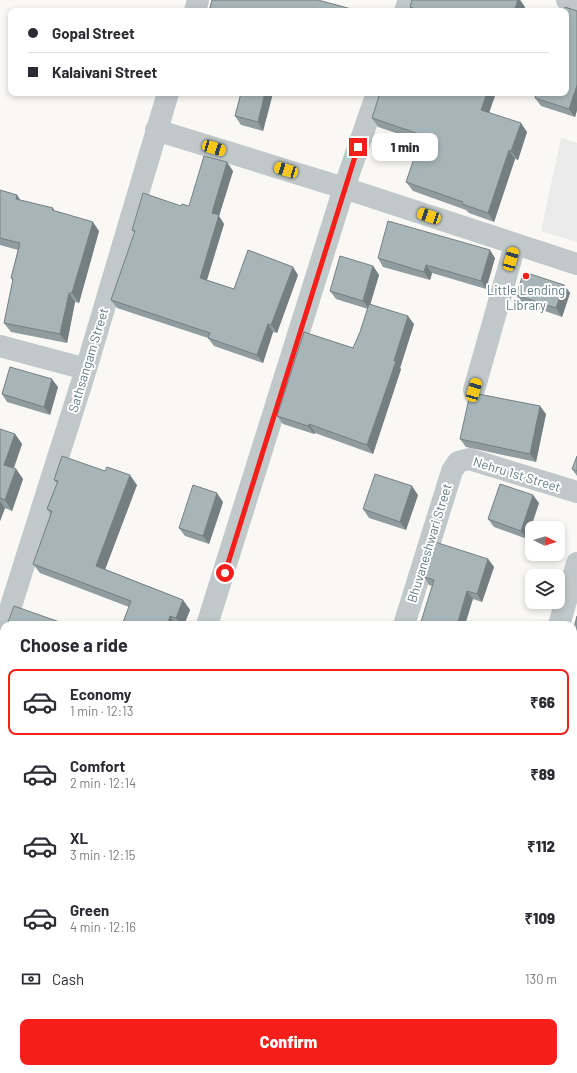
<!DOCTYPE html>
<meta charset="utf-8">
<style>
body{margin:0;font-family:Barlow,sans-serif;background:#f2f2f3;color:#2b2b33;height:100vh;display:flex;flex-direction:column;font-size:15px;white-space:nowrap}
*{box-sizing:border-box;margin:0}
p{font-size:13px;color:#7c7c81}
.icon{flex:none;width:22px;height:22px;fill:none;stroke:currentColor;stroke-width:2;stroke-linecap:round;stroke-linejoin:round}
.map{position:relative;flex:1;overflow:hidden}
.panel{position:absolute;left:0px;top:621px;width:577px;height:452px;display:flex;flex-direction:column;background:#fff;border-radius:12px 12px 0 0;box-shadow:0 2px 6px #0003}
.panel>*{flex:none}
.hud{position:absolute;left:8px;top:8px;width:561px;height:88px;border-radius:8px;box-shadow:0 2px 6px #0003;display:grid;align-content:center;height:88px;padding:0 20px;background:#fff}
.needle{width:26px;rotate:95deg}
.tools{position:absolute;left:525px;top:521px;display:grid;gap:8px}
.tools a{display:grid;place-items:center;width:40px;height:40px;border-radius:8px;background:#fff;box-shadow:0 2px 6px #0003;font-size:20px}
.end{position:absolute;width:18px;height:18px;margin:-9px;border:5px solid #f51e19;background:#fff;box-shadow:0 0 0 2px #fff}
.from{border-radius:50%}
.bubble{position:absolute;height:28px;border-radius:8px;background:#fff;box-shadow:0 2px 6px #0003;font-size:13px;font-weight:800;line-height:28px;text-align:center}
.car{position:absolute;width:12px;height:24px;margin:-12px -6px;border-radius:5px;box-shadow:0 0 3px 1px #0007;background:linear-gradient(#f5c518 24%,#345 0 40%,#f5c518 0 76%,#345 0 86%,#f5c518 0)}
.hud b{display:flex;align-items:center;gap:14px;height:38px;font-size:15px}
.hud b+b{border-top:1px solid #e1e1e2}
.hud i{width:10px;height:10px;background:#2b2b33}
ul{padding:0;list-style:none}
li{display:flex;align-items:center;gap:12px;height:66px;margin:0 8px 6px;padding:0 12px;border:2px solid transparent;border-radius:8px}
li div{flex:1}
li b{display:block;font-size:15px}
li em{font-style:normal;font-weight:800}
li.active{border-color:#f51e19}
li>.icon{width:36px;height:36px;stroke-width:1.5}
h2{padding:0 20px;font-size:18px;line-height:48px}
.pay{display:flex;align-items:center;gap:10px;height:44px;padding:0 20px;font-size:15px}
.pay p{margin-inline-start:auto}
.button{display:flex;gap:8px;margin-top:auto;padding:8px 20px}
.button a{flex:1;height:46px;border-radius:8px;background:#f51e19;color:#fff;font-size:16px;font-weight:800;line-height:46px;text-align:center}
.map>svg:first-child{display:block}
</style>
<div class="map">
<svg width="577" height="1073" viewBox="0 0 577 1073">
<rect width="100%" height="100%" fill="#f9f8f5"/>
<path fill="#e9eae9" d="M561 138 577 143V242L541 231Z"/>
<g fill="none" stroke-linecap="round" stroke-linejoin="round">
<path stroke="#c0c8ca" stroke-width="22" d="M567 0 577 3
M195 11 198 0
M405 11 409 0
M156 130 344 188 577 264
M0 346 86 369
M474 390 515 245
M5 625 86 369 168 93
M207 625 344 188 377 93
M404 625 452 471 458 462 469 459 577 492
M559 625 577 563
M573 815 577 816
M573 1068 577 1056
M51 1073 52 1069
M234 1073 235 1069"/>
</g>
<path fill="#909c9f" d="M412 0H520L525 7 523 11H412L410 7Z
M577 11V110L575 117 541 106 535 98Z
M241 93H273L263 131 241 125 235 116Z
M490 113 527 132 518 160 515 159 494 222 469 213 466 210 413 191 406 182 420 141 378 127 372 118Z
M233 171 219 216 224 224 207 280 234 289 298 275 277 333 273 332 263 363 214 346 208 338 117 308 111 300 135 233 132 230 189 206Z
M0 190 17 195 20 200 53 208 55 211 99 231 79 303 75 302 67 343 11 332 4 323 13 281 11 278 18 250 0 245Z
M378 258H495L486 289 432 273 430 280 383 267Z
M373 266 379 275 370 304 414 324 400 368 401 369 373 454 315 433 314 434 283 424 277 416 353 348 360 332 368 309 336 299 330 291Z
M564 285 570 293 562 317 522 303 516 295Z
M58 387 50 415 7 402 2 394Z
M546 414 536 462 466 447 460 439Z
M0 429 15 434 22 444 14 468 16 469 23 479 12 511 5 508 0 521Z
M577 456V476L572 469Z
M54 480 137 485 105 569 183 600 190 610 184 625H122L129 607 40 573 33 564 51 515 47 509 57 483Z
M418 495 406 530 369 518 363 509Z
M223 502 209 544 185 536 179 528Z
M539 503 527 539 494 527 488 519Z
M488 559 494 567 482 602 429 585 424 577Z
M577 616V675L573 674V632Z
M4 635V658L0 652V646Z
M4 691V714L0 708V704Z
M0 823 4 825V906L0 905Z
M573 842 577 843V884L573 882Z
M0 979 20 1069 18 1073H0Z
M115 1069H127L125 1073Z
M259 1069H341L351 1073H269Z"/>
<path fill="#757f82" d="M518 0H520L525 7 523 11H514Z
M577 85V110L575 117 569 109Z
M265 93H273L263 131 258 122Z
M487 93H496L487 119 481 110Z
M521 123 527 132 518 160 511 151Z
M509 150 515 159 494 222 488 213Z
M227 162 233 171 219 216 224 224 205 286 200 278 212 213Z
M17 195 23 204 16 199Z
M93 222 99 231 79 303 72 293Z
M490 250 495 258 486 289 481 281Z
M426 265 432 273 430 280 424 272Z
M373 266 379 275 369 309 363 301Z
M293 267 298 275 277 333 271 325Z
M564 285 570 293 562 317 556 308Z
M69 293 75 302 67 343 60 334Z
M408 316 414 324 400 368 401 369 373 454 367 445Z
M268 324 273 332 263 363 257 355Z
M52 379 58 387 50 415 44 407Z
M540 406 546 414 536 462 530 454Z
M309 424 315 433 314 434 308 426Z
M15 434 22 444 11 475 4 465Z
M16 469 23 479 12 511 5 500Z
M130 475 137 485 103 575 96 566Z
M412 486 418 495 406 530 400 522Z
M217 493 223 502 209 544 203 536Z
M533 495 539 503 527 539 521 531Z
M0 501 5 508 0 521Z
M488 559 494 567 482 602 477 594Z
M467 591 473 599 465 625H457Z
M183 600 190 610 184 625H181L176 618Z
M170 616 176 625H167Z
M577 722V748L573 760 577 766V770L573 783V735Z
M7 1069H20L18 1073H8L6 1071Z
M122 1069H127L125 1073Z
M455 1069H465L463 1073H454Z
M544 1069H553L551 1073H543Z"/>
<path fill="#a7b5b9" stroke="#757f82" d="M212 0H318L359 11H209Z
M412 0H518L514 11H415L416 9 410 7Z
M565 7 577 11V85L569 109 535 98 536 93H566V11H563Z
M241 93H265L258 122 235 116Z
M380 93H487L481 110 521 123 511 151 509 150 488 213 462 204 463 202 406 182 422 135 372 118Z
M204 156 227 162 212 213 219 215 200 278 234 289 248 250 293 267 271 325 268 324 257 355 208 338 210 333 111 300 135 231 132 230 143 193 181 206 182 204 189 206Z
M0 190 17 195 16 199 53 208 52 210 93 222 72 293H69L60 334 4 323 13 279 11 278 20 243 0 238Z
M388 221 490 250 481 281 426 265 424 272 378 258Z
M340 256 373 266 363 301 330 291Z
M524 272 564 285 556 308 516 295Z
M369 304 408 316 394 361H396L367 445 309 424 308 426 277 416 304 332 353 348 360 332Z
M10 367 52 379 44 407 2 394Z
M473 393 540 406 530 454 460 439 470 394Z
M0 429 15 434 4 465 16 469 5 500 0 498Z
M62 456 105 471 107 467 130 475 96 566 183 600 176 618 170 616 167 625H122L131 601 33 564 52 511 47 509 58 481 54 480Z
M577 456V471L572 469Z
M375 474 412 486 400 522 363 509Z
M500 484 533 495 521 531 488 519Z
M193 485 217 493 203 536 179 528Z
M435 542 488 559 477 594 467 591 457 625H420L434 580 424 577Z
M14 606 68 625H7Z
M577 616V669L573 667V632Z
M4 635V652L0 651V646Z
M4 691V708L0 707V704Z
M573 713 577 714V722L573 735Z
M0 823 4 825V900L0 899Z
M573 842 577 843V876L573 875Z
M0 979 4 980V1069H7L6 1071 0 1069Z
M277 1069H341L351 1073H287Z
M432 1069H455L454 1073H431Z
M512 1069H544L543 1073H511Z"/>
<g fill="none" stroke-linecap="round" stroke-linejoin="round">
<path stroke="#f51e19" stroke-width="5" d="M225 573 358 147"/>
</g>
<circle fill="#f51e19" stroke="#fff" stroke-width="1.5" cx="526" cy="276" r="4"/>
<g text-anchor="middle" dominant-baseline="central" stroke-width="4" stroke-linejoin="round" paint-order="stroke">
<g font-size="13" fill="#607b84" stroke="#fff">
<text x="526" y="290">Little Lending<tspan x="526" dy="15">Library</tspan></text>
</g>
<g font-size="13" fill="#607b84" stroke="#fff">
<text transform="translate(88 360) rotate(-73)">Sathsangam Street</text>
<text transform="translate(517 474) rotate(17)">Nehru 1st Street</text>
<text transform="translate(429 543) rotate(-73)">Bhuvaneshwari Street</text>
</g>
</g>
</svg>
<div class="tools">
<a><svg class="needle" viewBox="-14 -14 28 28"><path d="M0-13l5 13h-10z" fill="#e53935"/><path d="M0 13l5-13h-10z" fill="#7c7c81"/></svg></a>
<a><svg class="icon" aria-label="layers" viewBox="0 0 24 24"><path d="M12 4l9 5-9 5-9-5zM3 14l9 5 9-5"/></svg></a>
</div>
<i class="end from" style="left:225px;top:573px"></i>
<i class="end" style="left:358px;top:147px"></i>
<div class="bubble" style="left:372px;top:133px;width:66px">1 min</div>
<i class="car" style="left:214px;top:148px;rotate:107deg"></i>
<i class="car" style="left:286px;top:170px;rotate:287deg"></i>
<i class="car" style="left:429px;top:216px;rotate:288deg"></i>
<i class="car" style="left:511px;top:259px;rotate:16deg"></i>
<i class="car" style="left:474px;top:390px;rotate:16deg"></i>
<div class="hud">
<b><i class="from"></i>Gopal Street</b>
<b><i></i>Kalaivani Street</b>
</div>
<section class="panel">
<h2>Choose a ride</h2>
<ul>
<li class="active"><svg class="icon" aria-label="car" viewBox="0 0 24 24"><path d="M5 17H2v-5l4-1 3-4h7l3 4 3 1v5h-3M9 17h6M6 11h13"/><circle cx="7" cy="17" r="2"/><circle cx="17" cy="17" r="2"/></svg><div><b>Economy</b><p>1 min · 12:13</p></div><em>₹66</em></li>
<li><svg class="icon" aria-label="car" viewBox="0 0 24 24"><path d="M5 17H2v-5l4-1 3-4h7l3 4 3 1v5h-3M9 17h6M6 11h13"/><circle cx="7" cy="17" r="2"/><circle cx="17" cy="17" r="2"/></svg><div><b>Comfort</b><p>2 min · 12:14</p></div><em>₹89</em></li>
<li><svg class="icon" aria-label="car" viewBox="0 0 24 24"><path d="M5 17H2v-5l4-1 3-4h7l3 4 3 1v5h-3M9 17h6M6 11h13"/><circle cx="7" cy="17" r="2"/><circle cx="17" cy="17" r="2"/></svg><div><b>XL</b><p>3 min · 12:15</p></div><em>₹112</em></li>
<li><svg class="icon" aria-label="car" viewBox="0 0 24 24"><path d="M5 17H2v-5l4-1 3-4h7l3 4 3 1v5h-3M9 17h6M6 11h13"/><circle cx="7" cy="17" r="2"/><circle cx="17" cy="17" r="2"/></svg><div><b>Green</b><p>4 min · 12:16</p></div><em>₹109</em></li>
</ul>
<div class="pay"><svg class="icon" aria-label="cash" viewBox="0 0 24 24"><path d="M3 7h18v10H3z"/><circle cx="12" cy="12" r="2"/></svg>Cash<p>130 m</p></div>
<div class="button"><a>Confirm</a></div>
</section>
</div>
